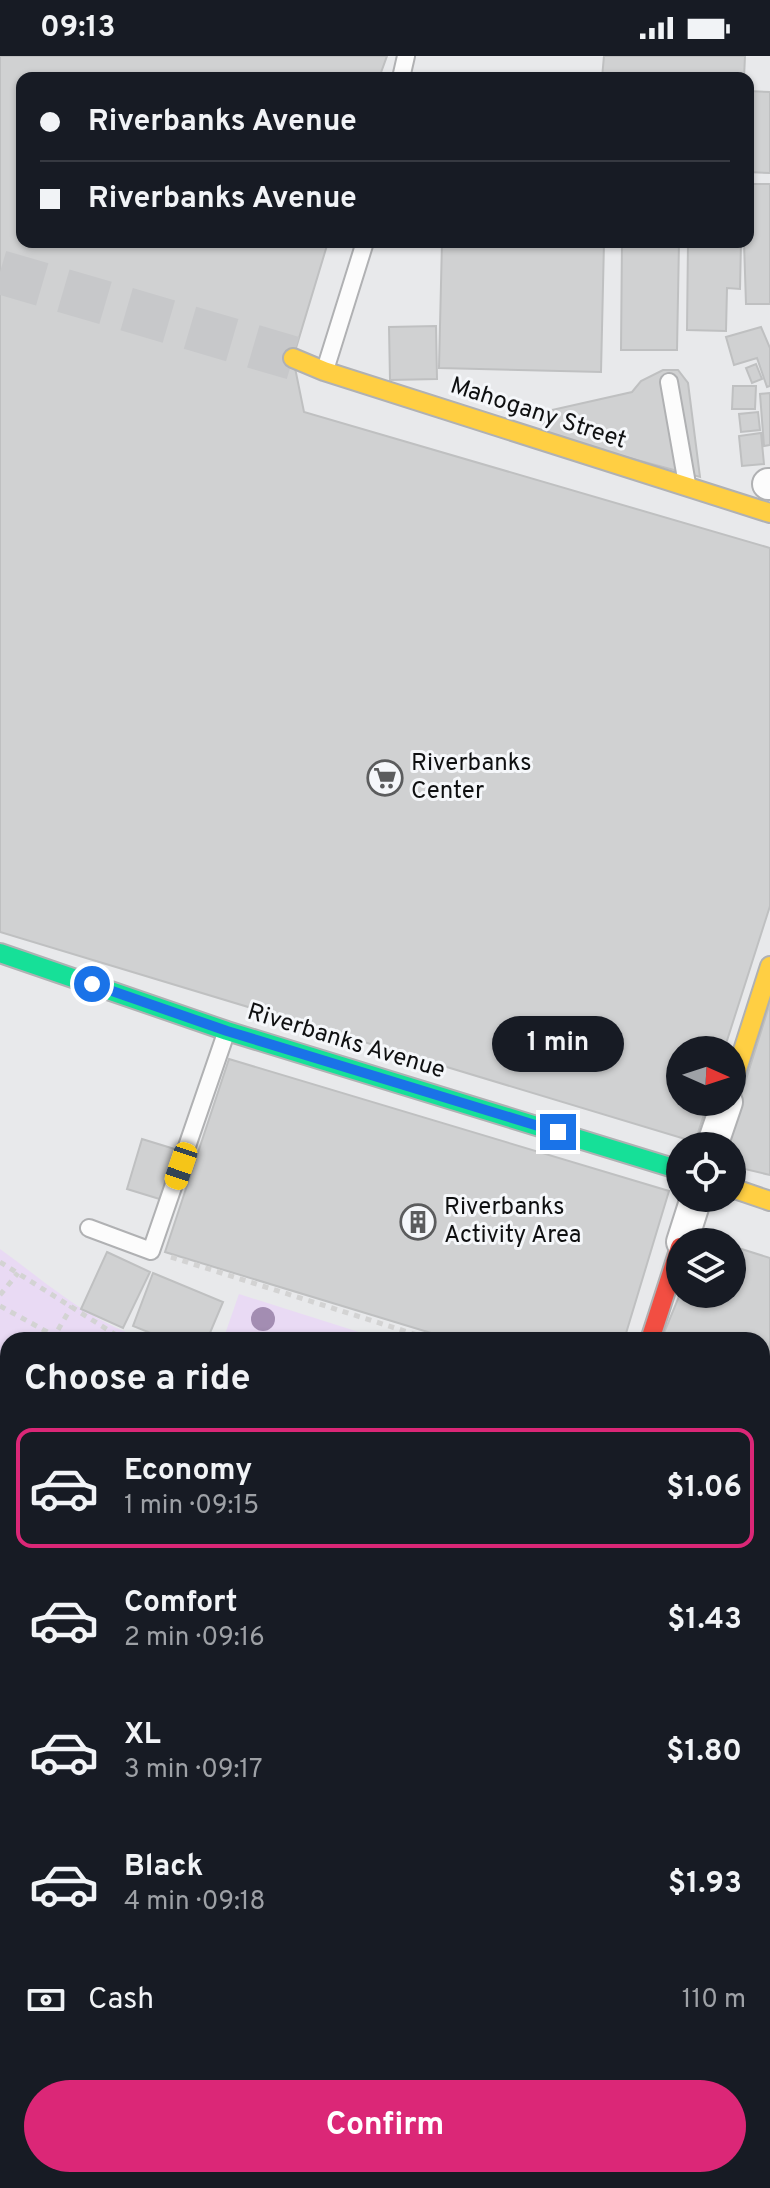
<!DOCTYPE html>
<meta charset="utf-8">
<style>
body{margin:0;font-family:Overpass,sans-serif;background:#242831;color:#f1f3f6;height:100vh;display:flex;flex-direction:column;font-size:30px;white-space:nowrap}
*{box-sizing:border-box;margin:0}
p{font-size:26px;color:#9ea1a6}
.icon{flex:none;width:44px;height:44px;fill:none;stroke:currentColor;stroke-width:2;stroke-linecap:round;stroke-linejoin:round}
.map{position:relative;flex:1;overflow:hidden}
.side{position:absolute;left:0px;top:1276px;width:770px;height:856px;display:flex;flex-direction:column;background:#171b24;border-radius:24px 24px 0 0;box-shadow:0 2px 6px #0004}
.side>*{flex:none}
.top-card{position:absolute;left:16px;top:16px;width:738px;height:176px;border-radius:16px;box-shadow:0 2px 6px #0004;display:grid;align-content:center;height:176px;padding:0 24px;background:#171b24}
.needle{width:52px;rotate:93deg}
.fabs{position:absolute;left:666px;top:980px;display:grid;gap:16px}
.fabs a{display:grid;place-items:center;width:80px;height:80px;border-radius:50%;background:#171b24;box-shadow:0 2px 6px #0004;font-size:40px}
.end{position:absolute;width:36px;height:36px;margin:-18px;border:10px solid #1a73e8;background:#fff;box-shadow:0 0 0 4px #fff}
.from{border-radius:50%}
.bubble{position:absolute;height:56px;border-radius:28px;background:#171b24;box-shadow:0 2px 6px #0004;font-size:26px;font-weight:700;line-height:56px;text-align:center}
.car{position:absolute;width:24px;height:48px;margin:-24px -12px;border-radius:10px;box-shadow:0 0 6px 2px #0007;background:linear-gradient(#f5c518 24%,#345 0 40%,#f5c518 0 76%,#345 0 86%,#f5c518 0)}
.top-card b{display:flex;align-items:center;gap:28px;height:76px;font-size:30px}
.top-card b+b{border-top:2px solid #363941}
.top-card i{width:20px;height:20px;background:#f1f3f6}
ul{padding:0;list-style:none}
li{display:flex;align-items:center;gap:24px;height:120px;margin:0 16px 12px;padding:0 8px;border:4px solid transparent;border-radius:16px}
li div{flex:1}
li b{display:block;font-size:30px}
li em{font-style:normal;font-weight:700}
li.current{border-color:#db2777}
li>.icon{width:72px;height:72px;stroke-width:1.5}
h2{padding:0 24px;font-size:36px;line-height:96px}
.pay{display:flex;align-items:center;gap:20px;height:88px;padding:0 24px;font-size:30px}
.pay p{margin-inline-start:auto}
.primary-button{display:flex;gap:16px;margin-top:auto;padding:16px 24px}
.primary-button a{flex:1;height:92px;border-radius:48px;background:#db2777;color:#fff;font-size:32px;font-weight:700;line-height:92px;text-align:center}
.status{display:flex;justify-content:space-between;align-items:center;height:56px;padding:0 40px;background:#171b24;direction:ltr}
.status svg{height:22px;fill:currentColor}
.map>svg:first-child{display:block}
</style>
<div class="status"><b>09:13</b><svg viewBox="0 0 49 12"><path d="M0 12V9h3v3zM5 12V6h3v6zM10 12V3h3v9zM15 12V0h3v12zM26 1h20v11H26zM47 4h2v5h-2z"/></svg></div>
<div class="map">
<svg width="770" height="2132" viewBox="0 0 770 2132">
<rect width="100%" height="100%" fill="#e8e9eb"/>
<path fill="#e9daf4" d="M0 1193C47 1227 92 1268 149 1284H8V1616L0 1573Z
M239 1238 384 1284H223Z
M8 1710V2124H254L243 2132H0V1747Z"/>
<path fill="#7cb8be" d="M0 1573C11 1631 12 1690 0 1747Z"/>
<path fill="#d0d1d2" stroke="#bfc0c1" stroke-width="2" d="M0 0H387L379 22H22V186H328L293 302 304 356 770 492V850L724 994H680V1046H708L695 1086 0 876Z
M604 0H745L744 22H602Z
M748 35 770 36V117L748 116Z
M748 128H770V248H746L744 186H748Z
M442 186H604L601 316 439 312Z
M622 186H679L677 294H621Z
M688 186H741L740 233 727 232 726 275 687 274Z
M436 270 437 323 390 324 389 271Z
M761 271 770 292V330L767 331 757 302 734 309 726 281Z
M756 308 762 323 752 327 746 312Z
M663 314H678L688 327 700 421 544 379 543 356 632 336 641 325Z
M733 330H756L755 353H732Z
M770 337V389L764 390 760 338Z
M758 356 760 374 741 376 739 358Z
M761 377 764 408 742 410 739 380Z
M770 947V1119L732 1110V1090H725Z
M229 1003 669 1135 624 1284H454L165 1196Z
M142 1083 181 1095 166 1145 127 1133Z
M732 1190 770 1202V1448L762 1474V1284H661L680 1238H732Z
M107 1196 150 1216 123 1272 81 1253Z
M153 1217 223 1246 207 1284H168L133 1270Z
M770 1621V1784L762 1748V1622Z
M770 1986V2039L762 2041V1988Z
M770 2044V2098L762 2100V2046Z
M769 2120 770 2132H731V2129L762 2124V2122Z
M474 2124H530V2132H473Z
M583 2124H662L663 2132H584Z"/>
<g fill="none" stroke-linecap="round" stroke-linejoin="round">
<path stroke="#c7c8ca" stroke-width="44" stroke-dasharray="44 22" stroke-linecap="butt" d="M0 216 293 302"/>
<defs>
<path id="lane" d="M401 22 406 0
M325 314 365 186
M669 326 687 428
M89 1172 151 1195 226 977"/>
<path id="street" d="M768 428H770
M712 1090 727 1046
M682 1186 696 1142
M762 1604 770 1582
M0 1833 8 1811
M707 2124 709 2132
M70 2132 76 2124
M446 2132 447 2124"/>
<path id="fast" d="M0 897 227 975 680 1114"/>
<path id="slow" d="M293 302 324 315 770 457
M732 1029 770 910
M732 1132 770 1145"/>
<path id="jam" d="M650 1284 680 1191"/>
</defs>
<use href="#lane" stroke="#b0b1b3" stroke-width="20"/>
<use href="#street" stroke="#b0b1b3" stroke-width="34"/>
<use href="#fast" stroke="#b0b1b3" stroke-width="22"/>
<use href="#slow" stroke="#b0b1b3" stroke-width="22"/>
<use href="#jam" stroke="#b0b1b3" stroke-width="22"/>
<path stroke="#d3d3d3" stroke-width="5" stroke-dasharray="6 6" stroke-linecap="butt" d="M171 1201 433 1284
M0 1206 124 1284
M0 1239 18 1217
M0 1250 62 1284
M52 1284 72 1250
M0 1310 8 1314
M0 1349 8 1366"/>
<use href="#lane" stroke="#fcfcfc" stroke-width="16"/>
<use href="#street" stroke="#fcfcfc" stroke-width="30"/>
<use href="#fast" stroke="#16e098" stroke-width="18"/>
<use href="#slow" stroke="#ffcf43" stroke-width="18"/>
<use href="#jam" stroke="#f24e42" stroke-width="18"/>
</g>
<circle fill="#a38db2" cx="263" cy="1263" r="12"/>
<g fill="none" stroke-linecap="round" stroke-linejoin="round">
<path stroke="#1a73e8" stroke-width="10" d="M92 928 227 975 558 1076"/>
</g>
<defs>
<symbol id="supermarket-ring" viewBox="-11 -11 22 22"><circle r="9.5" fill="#f5f7fa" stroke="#5b5c5d" stroke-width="1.5"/><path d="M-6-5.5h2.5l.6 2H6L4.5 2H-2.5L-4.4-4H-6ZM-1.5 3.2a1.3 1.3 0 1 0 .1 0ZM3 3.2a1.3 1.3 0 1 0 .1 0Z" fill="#5b5c5d"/></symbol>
<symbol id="building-ring" viewBox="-11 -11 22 22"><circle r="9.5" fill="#f5f7fa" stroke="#5b5c5d" stroke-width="1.5"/><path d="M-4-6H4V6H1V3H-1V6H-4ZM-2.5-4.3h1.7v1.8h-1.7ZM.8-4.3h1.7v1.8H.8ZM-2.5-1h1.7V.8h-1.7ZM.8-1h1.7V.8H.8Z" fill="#5b5c5d"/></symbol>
</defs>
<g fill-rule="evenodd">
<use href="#supermarket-ring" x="365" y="702" width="40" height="40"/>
<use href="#building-ring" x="398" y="1146" width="40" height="40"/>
</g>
<g text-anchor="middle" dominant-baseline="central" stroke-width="6" stroke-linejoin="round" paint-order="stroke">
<g font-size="24" fill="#0f1011" stroke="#f5f7fa">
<text transform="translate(538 358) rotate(18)">Mahogany Street</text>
<text transform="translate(346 986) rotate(17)">Riverbanks Avenue</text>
</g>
<g font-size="24" fill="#0f1011" stroke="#f5f7fa" text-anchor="start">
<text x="411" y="708">Riverbanks<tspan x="411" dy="28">Center</tspan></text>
<text x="444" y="1152">Riverbanks<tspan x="444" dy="28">Activity Area</tspan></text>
</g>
</g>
</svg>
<div class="fabs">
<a><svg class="needle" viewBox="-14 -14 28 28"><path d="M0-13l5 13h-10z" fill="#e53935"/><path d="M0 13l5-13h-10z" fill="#9ea1a6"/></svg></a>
<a><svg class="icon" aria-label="locate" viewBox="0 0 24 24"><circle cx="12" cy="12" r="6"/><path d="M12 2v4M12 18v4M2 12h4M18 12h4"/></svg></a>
<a><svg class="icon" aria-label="layers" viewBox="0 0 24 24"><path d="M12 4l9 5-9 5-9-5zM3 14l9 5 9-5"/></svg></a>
</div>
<i class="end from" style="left:92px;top:928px"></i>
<i class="end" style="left:558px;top:1076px"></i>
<div class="bubble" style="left:492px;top:960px;width:132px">1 min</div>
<i class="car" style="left:181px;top:1110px;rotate:199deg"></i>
<div class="top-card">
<b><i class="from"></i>Riverbanks Avenue</b>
<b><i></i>Riverbanks Avenue</b>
</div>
<section class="side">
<h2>Choose a ride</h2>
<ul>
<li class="current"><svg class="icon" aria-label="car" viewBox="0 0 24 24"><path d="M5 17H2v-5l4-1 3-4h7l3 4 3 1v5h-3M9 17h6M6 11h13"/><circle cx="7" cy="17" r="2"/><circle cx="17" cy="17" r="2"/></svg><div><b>Economy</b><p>1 min · 09:15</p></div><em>$1.06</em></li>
<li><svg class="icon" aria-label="car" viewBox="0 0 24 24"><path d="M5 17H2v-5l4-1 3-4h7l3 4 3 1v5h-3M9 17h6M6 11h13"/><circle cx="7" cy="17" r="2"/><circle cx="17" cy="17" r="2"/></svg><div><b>Comfort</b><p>2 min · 09:16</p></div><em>$1.43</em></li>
<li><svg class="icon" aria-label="car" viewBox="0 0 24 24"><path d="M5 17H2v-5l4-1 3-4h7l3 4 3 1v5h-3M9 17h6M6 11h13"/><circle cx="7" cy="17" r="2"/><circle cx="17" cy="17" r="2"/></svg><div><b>XL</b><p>3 min · 09:17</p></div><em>$1.80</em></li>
<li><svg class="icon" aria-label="car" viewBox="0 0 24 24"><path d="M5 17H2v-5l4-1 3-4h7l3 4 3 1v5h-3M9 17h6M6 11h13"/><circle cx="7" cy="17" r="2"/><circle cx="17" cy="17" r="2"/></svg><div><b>Black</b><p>4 min · 09:18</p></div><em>$1.93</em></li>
</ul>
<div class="pay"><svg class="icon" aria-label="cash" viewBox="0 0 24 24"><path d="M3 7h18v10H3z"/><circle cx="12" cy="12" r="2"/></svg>Cash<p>110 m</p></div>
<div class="primary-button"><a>Confirm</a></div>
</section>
</div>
